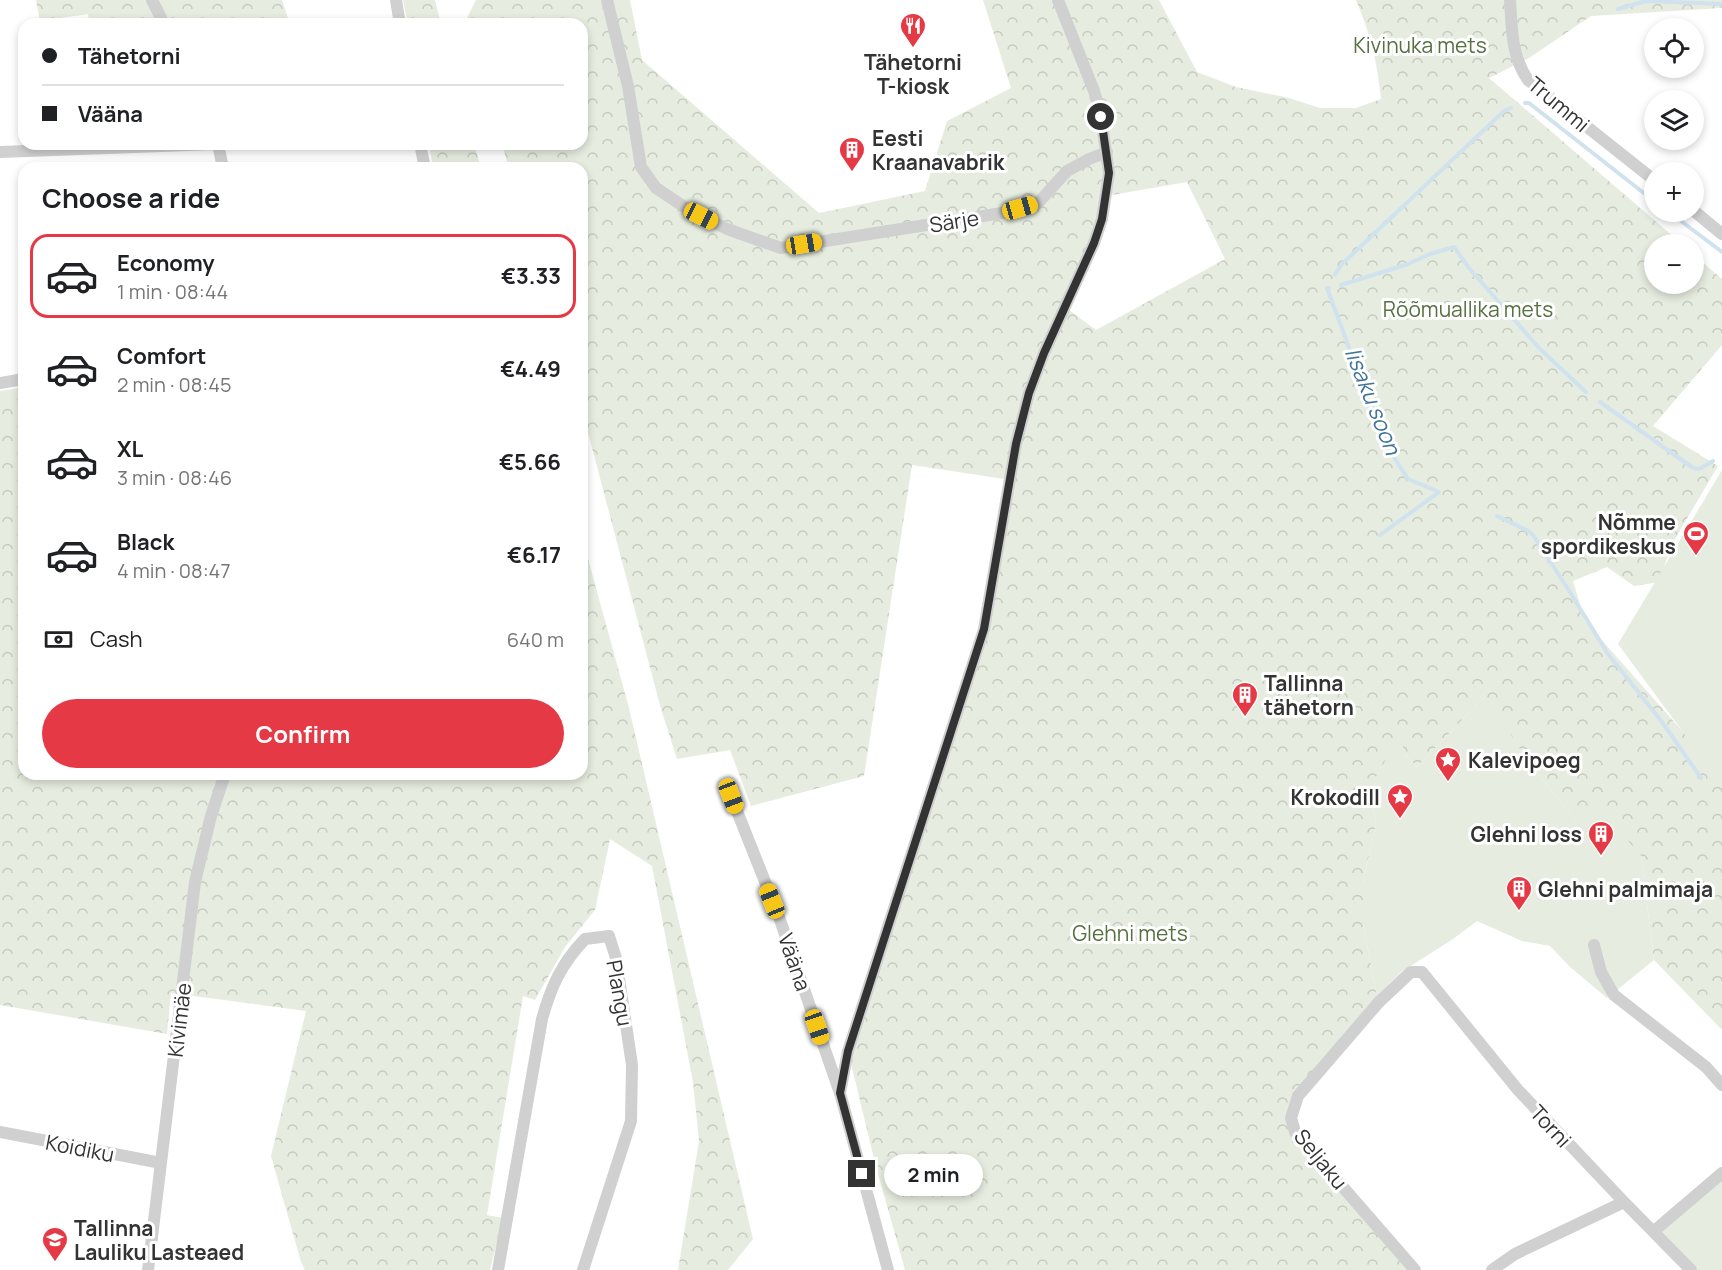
<!DOCTYPE html>
<meta charset="utf-8">
<style>
body{margin:0;font-family:Manrope,sans-serif;background:#f6f6f6;color:#202124;height:100vh;display:flex;flex-direction:column;font-size:22px;white-space:nowrap}
*{box-sizing:border-box;margin:0}
p{font-size:20px;color:#757577}
.icon{flex:none;width:33px;height:33px;fill:none;stroke:currentColor;stroke-width:2;stroke-linecap:round;stroke-linejoin:round}
.map{position:relative;flex:1;overflow:hidden}
.drawer{position:absolute;left:18px;top:162px;width:570px;height:618px;display:flex;flex-direction:column;background:#fff;border-radius:18px;box-shadow:0 3px 9px #0003}
.drawer>*{flex:none}
.hud{position:absolute;left:18px;top:18px;width:570px;height:132px;border-radius:18px;box-shadow:0 3px 9px #0003;display:grid;align-content:center;height:132px;padding:0 24px;background:#fff}
.buttons{position:absolute;left:1644px;top:18px;display:grid;gap:12px}
.buttons a{display:grid;place-items:center;width:60px;height:60px;border-radius:50%;background:#fff;box-shadow:0 3px 9px #0003;font-size:30px}
.end{position:absolute;width:27px;height:27px;margin:-14px;border:8px solid #333;background:#fff;box-shadow:0 0 0 3px #fff}
.from{border-radius:50%}
.bubble{position:absolute;height:42px;border-radius:21px;background:#fff;box-shadow:0 3px 9px #0003;font-size:20px;font-weight:700;line-height:42px;text-align:center}
.car{position:absolute;width:18px;height:36px;margin:-18px -9px;border-radius:8px;box-shadow:0 0 4px 2px #0007;background:linear-gradient(#f5c518 24%,#345 0 40%,#f5c518 0 76%,#345 0 86%,#f5c518 0)}
.hud b{display:flex;align-items:center;gap:21px;height:57px;font-size:22px}
.hud b+b{border-top:2px solid #e0e0e0}
.hud i{width:15px;height:15px;background:#202124}
ul{padding:0;list-style:none}
li{display:flex;align-items:center;gap:18px;height:84px;margin:0 12px 9px;padding:0 12px;border:3px solid transparent;border-radius:18px}
li div{flex:1}
li b{display:block;font-size:22px}
li em{font-style:normal;font-weight:700}
li.active{border-color:#e63946}
li>.icon{width:54px;height:54px;stroke-width:1.5}
h2{padding:0 24px;font-size:27px;line-height:72px}
.pay{display:flex;align-items:center;gap:15px;height:66px;padding:0 24px;font-size:22px}
.pay p{margin-inline-start:auto}
.button{display:flex;gap:12px;margin-top:auto;padding:12px 24px}
.button a{flex:1;height:69px;border-radius:36px;background:#e63946;color:#fff;font-size:24px;font-weight:700;line-height:69px;text-align:center}
.map>svg:first-child{display:block}
</style>
<div class="map">
<svg width="1722" height="1270" viewBox="0 0 1722 1270">
<defs>
<pattern id="forest-crowns" width="20" height="18" patternUnits="userSpaceOnUse" patternTransform="scale(1.5)"><rect width="20" height="18" fill="#e6ecdf"/><path d="M2 6a3 3 0 1 1 6 0M12 15a3 3 0 1 1 6 0" fill="none" stroke="#c6cbc0"/></pattern>
</defs>
<rect width="100%" height="100%" fill="#fff"/>
<path fill="url(#forest-crowns)" fill-rule="evenodd" d="M36 0H282L290 24H89L88 14 40 21Z
M403 0H435L441 24H408Z
M476 0H630L642 60 819 213 925 191 947 121 1011 88 983 0H1159L1197 72 1236 87 1289 98 1320 108H1356L1381 99C1377 60 1371 36 1356 0H1722V8L1591 16 1529 58 1489 78 1682 244H1654V284H1694V255L1722 279V345L1653 426 1718 466 1672 544 1659 582 1634 586 1607 567 1573 581 1585 621 1722 776V1030L1654 960 1641 856 1576 821 1527 760 1485 696 1417 767 1395 745 1373 782 1372 801 1376 824 1363 883V923L1377 996 1298 1096 1291 1118 1415 1270H905L875 1163 848 1051 984 629 1011 480 912 465 864 776 751 806 730 750 677 759 661 709 582 410V168H509L502 144H582V24H464ZM1187 182 1225 259 1096 330 1065 307 1106 196Z
M429 144H474L481 168H433Z
M24 387V774H582V537L629 708 753 1239 728 1270H678L699 1141 693 1082 652 866 610 839 595 910 565 947 535 1000 523 996 487 1215 503 1218 490 1270H305L301 1262 271 1156 306 1011 171 993 167 1034 0 1005V391Z"/>
<path fill="#e6ecdf" d="M1722 470V785L1618 644Z
M1486 695 1527 760 1576 821 1600 808 1641 856 1654 960 1607 998 1569 966 1550 946 1522 941 1477 921 1453 939 1401 972 1377 996 1363 923V883L1376 824 1372 801 1373 782 1395 744 1403 746 1404 754 1417 767Z
M1722 1178V1270H1695L1659 1232Z"/>
<g fill="none" stroke-linecap="round" stroke-linejoin="round">
<path stroke="#cfe2ee" stroke-width="4" d="M1618 9 1646 1 1722 4
M1525 103H1529L1654 201
M1669 212 1722 252
M1335 275 1341 265 1504 111 1511 108
M1341 285 1408 264 1430 254 1454 247 1469 268 1539 348 1586 392
M1329 288H1327L1374 415 1389 450 1408 479 1439 492 1380 535
M1600 402 1693 468 1699 469 1713 461
M1497 516 1528 531 1533 535 1568 589 1608 654 1662 722 1701 778"/>
<path stroke="#d0d0d0" stroke-width="12" d="M152 0 164 24
M396 0 400 24
M607 0 628 86 641 167 656 188 689 210 727 229 781 248 1002 213 1038 203 1067 171 1089 159 1107 152
M1510 0C1512 28 1511 56 1528 80L1654 180
M218 144 223 168
M420 144 425 168
M0 152 215 144
M1694 211 1722 234
M0 383 24 379
M731 796 779 917 840 1093 888 1270
M1594 945 1601 972 1614 995 1706 1067 1722 1085
M840 1093 848 1051 984 629 1016 444 1029 393 1044 353 1094 243 1102 219 1109 173 1101 117 1094 91 1058 0
M0 1132 161 1163
M1654 1231 1722 1173
M148 1270 195 882 211 816 225 774
M498 1270 542 1019C551 987 561 964 585 939L609 936 616 958 632 1065 631 1121 583 1270
M1415 1270 1295 1132 1291 1118 1298 1096 1379 1002 1411 972H1422L1518 1090 1624 1202 1691 1270
M1492 1270 1515 1254 1624 1202"/>
</g>
<g fill="none" stroke-linecap="round" stroke-linejoin="round">
<path stroke="#333" stroke-width="8" d="M862 1174 840 1093 848 1051 984 629 1016 444 1029 393 1044 353 1094 243 1102 219 1109 173 1101 117"/>
</g>
<defs>
<symbol id="restaurant-pin" viewBox="-11 -11 22 30"><path d="M0 17L-7.5 6A9.5 9.5 0 1 1 7.5 6Z" fill="#e63946" stroke="#fff"/><path d="M-5-6h1v4h1v-4h1v4h1v-4h1v5L-1.5 .5V6h-2V.5L-5-1ZM5-6V6H3V1.5H1.5Q1.5-4 5-6Z" fill="#fff"/></symbol>
<symbol id="building-pin" viewBox="-11 -11 22 30"><path d="M0 17L-7.5 6A9.5 9.5 0 1 1 7.5 6Z" fill="#e63946" stroke="#fff"/><path d="M-4-6H4V6H1V3H-1V6H-4ZM-2.5-4.3h1.7v1.8h-1.7ZM.8-4.3h1.7v1.8H.8ZM-2.5-1h1.7V.8h-1.7ZM.8-1h1.7V.8H.8Z" fill="#fff"/></symbol>
<symbol id="stadium-pin" viewBox="-11 -11 22 30"><path d="M0 17L-7.5 6A9.5 9.5 0 1 1 7.5 6Z" fill="#e63946" stroke="#fff"/><path d="M0-5a6.5 5 0 1 0 0 10a6.5 5 0 1 0 0-10ZM-3.5-1.8h7v3.6h-7Z" fill="#fff"/></symbol>
<symbol id="sight-pin" viewBox="-11 -11 22 30"><path d="M0 17L-7.5 6A9.5 9.5 0 1 1 7.5 6Z" fill="#e63946" stroke="#fff"/><path d="M0-6L1.8-2.2L6-1.7L2.9 1.2L3.7 5.4L0 3.3L-3.7 5.4L-2.9 1.2L-6-1.7L-1.8-2.2Z" fill="#fff"/></symbol>
<symbol id="school-pin" viewBox="-11 -11 22 30"><path d="M0 17L-7.5 6A9.5 9.5 0 1 1 7.5 6Z" fill="#e63946" stroke="#fff"/><path d="M0-5L7-2L0 1L-7-2ZM-4 1L0 2.5L4 1V4Q0 6-4 4Z" fill="#fff"/></symbol>
</defs>
<g fill-rule="evenodd">
<use href="#restaurant-pin" x="898" y="11" width="30" height="40"/>
<use href="#building-pin" x="837" y="135" width="30" height="40"/>
<use href="#stadium-pin" x="1681" y="519" width="30" height="40"/>
<use href="#building-pin" x="1230" y="680" width="30" height="40"/>
<use href="#sight-pin" x="1433" y="745" width="30" height="40"/>
<use href="#sight-pin" x="1385" y="782" width="30" height="40"/>
<use href="#building-pin" x="1586" y="819" width="30" height="40"/>
<use href="#building-pin" x="1504" y="874" width="30" height="40"/>
<use href="#school-pin" x="40" y="1225" width="30" height="40"/>
</g>
<g text-anchor="middle" dominant-baseline="central" stroke-width="6" stroke-linejoin="round" paint-order="stroke">
<g font-size="21" fill="#56703f" stroke="#fff">
<text x="1420" y="45">Kivinuka mets</text>
<text x="1468" y="309">Rõõmuallika mets</text>
<text x="1130" y="933">Glehni mets</text>
</g>
<g font-size="21" font-weight="bold" fill="#333" stroke="#fff" text-anchor="start">
<text x="913" y="62" text-anchor="middle">Tähetorni<tspan x="913" dy="24">T-kiosk</tspan></text>
<text x="872" y="138">Eesti<tspan x="872" dy="24">Kraanavabrik</tspan></text>
<text x="1676" y="522" text-anchor="end">Nõmme<tspan x="1676" dy="24">spordikeskus</tspan></text>
<text x="1264" y="683">Tallinna<tspan x="1264" dy="24">tähetorn</tspan></text>
<text x="1468" y="760">Kalevipoeg</text>
<text x="1380" y="797" text-anchor="end">Krokodill</text>
<text x="1582" y="834" text-anchor="end">Glehni loss</text>
<text x="1538" y="889">Glehni palmimaja</text>
<text x="74" y="1228">Tallinna<tspan x="74" dy="24">Lauliku Lasteaed</tspan></text>
</g>
<g font-size="21" fill="#333" stroke="#fff">
<text transform="translate(1559 104) rotate(40)">Trummi</text>
<text transform="translate(954 221) rotate(-9)">Särje</text>
<text transform="translate(795 962) rotate(71)">Vääna</text>
<text transform="translate(620 993) rotate(80)">Plangu</text>
<text transform="translate(179 1020) rotate(-83)">Kivimäe</text>
<text transform="translate(1551 1126) rotate(47)">Torni</text>
<text transform="translate(80 1148) rotate(11)">Koidiku</text>
<text transform="translate(1321 1159) rotate(51)">Seljaku</text>
</g>
<g font-size="22" font-style="italic" fill="#3f7597" stroke="#fff">
<text transform="translate(1373 401) rotate(68)">Iisaku soon</text>
</g>
</g>
</svg>
<div class="buttons">
<a><svg class="icon" aria-label="locate" viewBox="0 0 24 24"><circle cx="12" cy="12" r="6"/><path d="M12 2v4M12 18v4M2 12h4M18 12h4"/></svg></a>
<a><svg class="icon" aria-label="layers" viewBox="0 0 24 24"><path d="M12 4l9 5-9 5-9-5zM3 14l9 5 9-5"/></svg></a>
<a>+</a>
<a>−</a>
</div>
<i class="end from" style="left:1101px;top:117px"></i>
<i class="end" style="left:862px;top:1174px"></i>
<div class="bubble" style="left:884px;top:1154px;width:99px">2 min</div>
<i class="car" style="left:1020px;top:208px;rotate:74deg"></i>
<i class="car" style="left:701px;top:216px;rotate:117deg"></i>
<i class="car" style="left:804px;top:244px;rotate:81deg"></i>
<i class="car" style="left:731px;top:796px;rotate:159deg"></i>
<i class="car" style="left:772px;top:901px;rotate:338deg"></i>
<i class="car" style="left:817px;top:1027px;rotate:161deg"></i>
<div class="hud">
<b><i class="from"></i>Tähetorni</b>
<b><i></i>Vääna</b>
</div>
<section class="drawer">
<h2>Choose a ride</h2>
<ul>
<li class="active"><svg class="icon" aria-label="car" viewBox="0 0 24 24"><path d="M5 17H2v-5l4-1 3-4h7l3 4 3 1v5h-3M9 17h6M6 11h13"/><circle cx="7" cy="17" r="2"/><circle cx="17" cy="17" r="2"/></svg><div><b>Economy</b><p>1 min · 08:44</p></div><em>€3.33</em></li>
<li><svg class="icon" aria-label="car" viewBox="0 0 24 24"><path d="M5 17H2v-5l4-1 3-4h7l3 4 3 1v5h-3M9 17h6M6 11h13"/><circle cx="7" cy="17" r="2"/><circle cx="17" cy="17" r="2"/></svg><div><b>Comfort</b><p>2 min · 08:45</p></div><em>€4.49</em></li>
<li><svg class="icon" aria-label="car" viewBox="0 0 24 24"><path d="M5 17H2v-5l4-1 3-4h7l3 4 3 1v5h-3M9 17h6M6 11h13"/><circle cx="7" cy="17" r="2"/><circle cx="17" cy="17" r="2"/></svg><div><b>XL</b><p>3 min · 08:46</p></div><em>€5.66</em></li>
<li><svg class="icon" aria-label="car" viewBox="0 0 24 24"><path d="M5 17H2v-5l4-1 3-4h7l3 4 3 1v5h-3M9 17h6M6 11h13"/><circle cx="7" cy="17" r="2"/><circle cx="17" cy="17" r="2"/></svg><div><b>Black</b><p>4 min · 08:47</p></div><em>€6.17</em></li>
</ul>
<div class="pay"><svg class="icon" aria-label="cash" viewBox="0 0 24 24"><path d="M3 7h18v10H3z"/><circle cx="12" cy="12" r="2"/></svg>Cash<p>640 m</p></div>
<div class="button"><a>Confirm</a></div>
</section>
</div>
